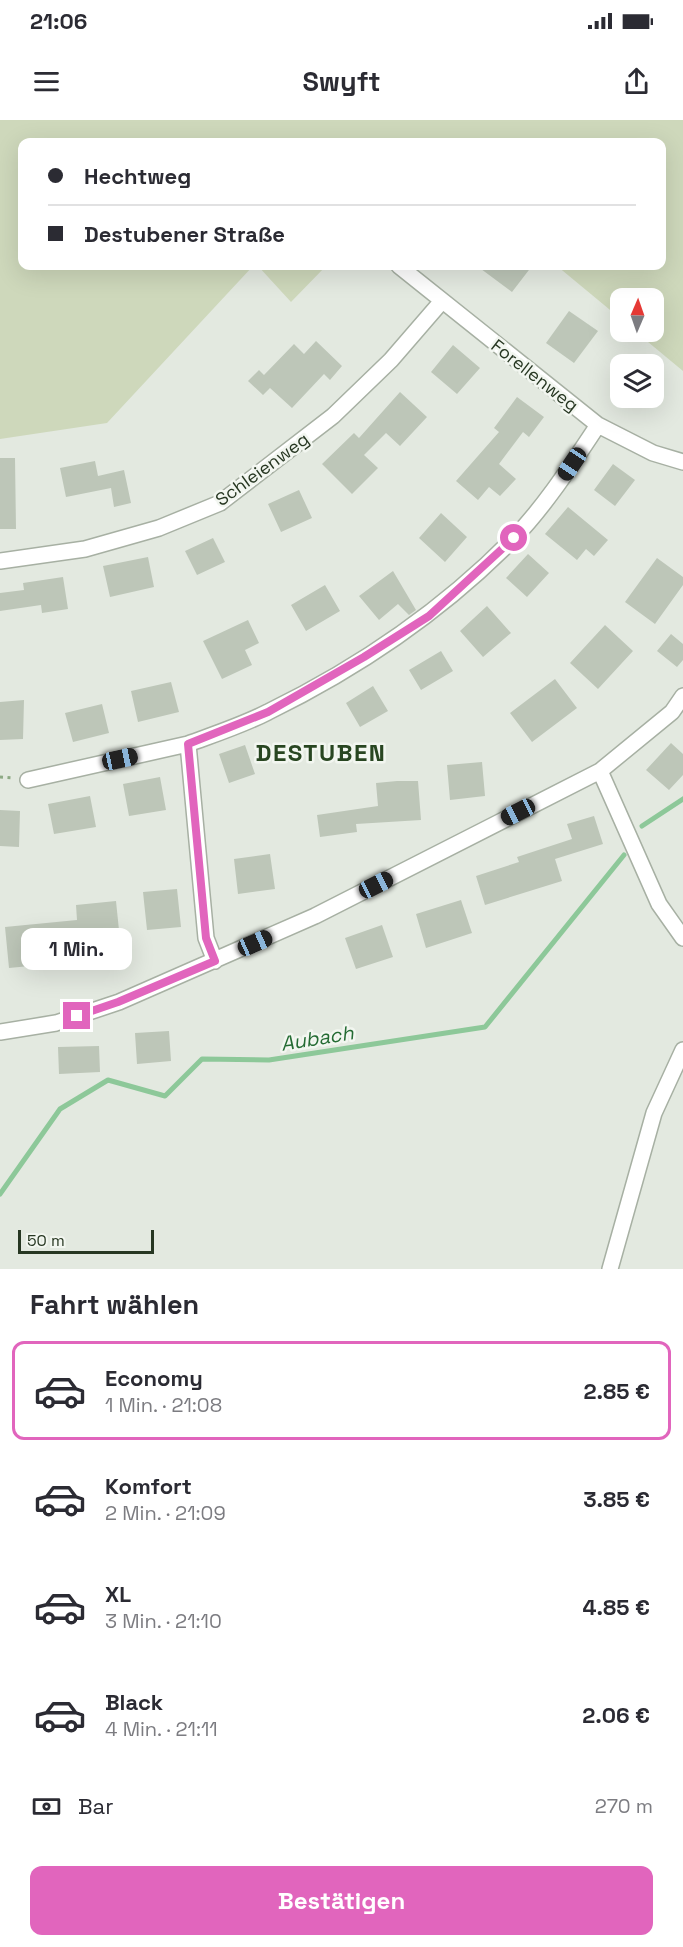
<!DOCTYPE html>
<html lang="de">
<meta charset="utf-8">
<style>
body{margin:0;font-family:"Space Grotesk",sans-serif;background:#f2f2f3;color:#2b2b33;height:100vh;display:flex;flex-direction:column;font-size:22px;white-space:nowrap}
*{box-sizing:border-box;margin:0}
p{font-size:20px;color:#7c7c81}
.icon{flex:none;width:33px;height:33px;fill:none;stroke:currentColor;stroke-width:2;stroke-linecap:round;stroke-linejoin:round}
.map{position:relative;height:1149px;overflow:hidden}
.details{display:flex;flex-direction:column;background:#fff;flex:1}
.details>*{flex:none}
.banner{position:absolute;left:18px;top:18px;width:648px;height:132px;border-radius:12px;box-shadow:0 6px 24px #0002;display:grid;align-content:center;height:132px;padding:0 30px;background:#fff}
.needle{width:39px;rotate:2deg}
.tools{position:absolute;left:610px;top:168px;display:grid;gap:12px}
.tools a{display:grid;place-items:center;width:54px;height:54px;border-radius:12px;background:#fff;box-shadow:0 6px 24px #0002;font-size:30px}
.scale{position:absolute;left:18px;bottom:15px;width:136px;box-sizing:border-box;padding-left:6px;border:3px solid #273722;border-top:0;font-size:16px;line-height:21px;white-space:nowrap;color:#273722;-webkit-text-stroke:4px #f2f6f0;paint-order:stroke}
.end{position:absolute;width:27px;height:27px;margin:-14px;border:8px solid #e165bd;background:#fff;box-shadow:0 0 0 3px #fff}
.from{border-radius:50%}
.bubble{position:absolute;height:42px;border-radius:12px;background:#fff;box-shadow:0 6px 24px #0002;font-size:20px;font-weight:600;line-height:42px;text-align:center}
.car{position:absolute;width:18px;height:36px;margin:-18px -9px;border-radius:8px;box-shadow:0 0 4px 2px #0007;background:linear-gradient(#222 24%,#8ab4d8 0 40%,#222 0 76%,#8ab4d8 0 86%,#222 0)}
.banner b{display:flex;align-items:center;gap:21px;height:57px;font-size:22px}
.banner b+b{border-top:2px solid #e1e1e2}
.banner i{width:15px;height:15px;background:#2b2b33}
ul{padding:0;list-style:none}
li{display:flex;align-items:center;gap:18px;height:99px;margin:0 12px 9px;padding:0 18px;border:3px solid transparent;border-radius:12px}
li div{flex:1}
li b{display:block;font-size:22px}
li em{font-style:normal;font-weight:600}
li.selected{border-color:#e165bd}
li>.icon{width:54px;height:54px;stroke-width:1.5}
h2{padding:0 30px;font-size:27px;line-height:72px}
.pay{display:flex;align-items:center;gap:15px;height:66px;padding:0 30px;font-size:22px}
.pay p{margin-inline-start:auto}
.primary-button{display:flex;gap:12px;margin-top:auto;padding:12px 30px}
.primary-button a{flex:1;height:69px;border-radius:12px;background:#e165bd;color:#fff;font-size:24px;font-weight:600;line-height:69px;text-align:center}
.status{display:flex;justify-content:space-between;align-items:center;height:42px;padding:0 30px;background:#fff;direction:ltr}
.status svg{height:16px;fill:currentColor}
header{display:flex;justify-content:space-between;align-items:center;height:78px;padding:0 30px;background:#fff;font-size:27px;font-weight:600}
.map>svg:first-child{display:block}
</style>
<div class="status"><b>21:06</b><svg viewBox="0 0 49 12"><path d="M0 12V9h3v3zM5 12V6h3v6zM10 12V3h3v9zM15 12V0h3v12zM26 1h20v11H26zM47 4h2v5h-2z"/></svg></div>
<header><svg class="icon" aria-label="menu" viewBox="0 0 24 24"><path d="M4 6h16M4 12h16M4 18h16"/></svg>Swyft<svg class="icon" aria-label="share" viewBox="0 0 24 24"><path d="M12 15V3M7 8l5-5 5 5M5 13v7h14v-7"/></svg></header>
<div class="map">
<svg width="683" height="1149" viewBox="0 0 683 1149">
<rect width="100%" height="100%" fill="#e3e9e0"/>
<path fill="#ced8bb" d="M0 0H683V251L636 212H654V178H621V199L557 146H662V22H22V146H253L107 303 0 319Z
M258 146H326L291 182Z"/>
<g fill="none" stroke-linecap="round" stroke-linejoin="round">
<path stroke="#8dc899" stroke-width="5" d="M642 706 683 679
M0 1074 60 989 108 960 165 976 202 939 269 940 485 907 624 735"/>
</g>
<path fill="#bdc6b8" d="M477 146H532L512 172Z
M569 191 598 211 574 243 546 223Z
M316 221 342 246 330 260 324 254 292 288 270 268 263 275 248 261 259 250 264 255 294 224 304 234Z
M453 225 480 248 457 274 431 252Z
M400 272 427 297 400 326 386 313 364 335 378 348 352 374 322 344 354 313 359 318Z
M517 277 544 297 529 317 523 312 499 344 516 359 500 376 489 367 478 380 456 361 499 312 494 308Z
M0 338H15L16 409H0Z
M95 341 98 356 124 350 131 383 114 387 111 368 66 377 60 348Z
M613 344 635 360 615 386 594 370Z
M299 370 312 398 281 412 268 384Z
M568 387 608 420 594 436 586 429 577 440 545 414Z
M441 393 467 417 445 442 419 418Z
M213 418 225 442 197 455 185 431Z
M528 434 549 453 527 477 506 458Z
M148 437 154 467 110 477 103 446Z
M657 438 683 457V465L655 504 625 482Z
M393 451 416 490 409 495 398 484 379 500 359 476Z
M63 457 68 489 42 493 41 485 0 491V473L24 470 23 463Z
M325 465 340 491 306 511 291 485Z
M487 486 511 513 483 537 460 511Z
M248 500 259 523 245 530 252 545 222 559 203 521Z
M605 505 633 531 598 569 570 543Z
M671 514 683 524V540L677 547 657 531Z
M441 531 453 551 421 570 409 550Z
M555 559 577 588 532 622 510 593Z
M171 562 179 592 138 602 131 571Z
M373 566 388 591 360 607 346 583Z
M24 580 23 619 0 620V582Z
M102 584 109 613 73 622 65 593Z
M671 623 683 634V655L669 670 646 650Z
M245 625 255 654 229 663 219 634Z
M482 642 485 676 450 680 447 645Z
M160 657 166 690 129 696 123 664Z
M397 661H418L421 700 356 704 357 712 320 717 317 695 378 686 376 663Z
M90 676 96 707 54 714 48 684Z
M0 690 20 691 19 727 0 726Z
M594 696 603 724 555 739 562 761 485 785 476 756 519 742 517 737 572 719 567 704Z
M270 734 275 769 238 774 234 739Z
M177 769 181 807 147 810 143 772Z
M461 780 472 813 426 828 416 794Z
M116 781 120 820 60 826 61 843 9 848 5 807 77 800 76 785Z
M382 805 393 837 356 849 345 818Z
M169 911 171 941 137 944 135 913Z
M99 926 100 952 59 954 58 927Z"/>
<g fill="none" stroke-linecap="round" stroke-linejoin="round">
<defs>
<path id="street" d="M399 146 598 305 653 333 683 342
M0 441 85 429 159 408 220 383 333 296 391 240 442 181
M600 651 659 784 683 818
M28 660 188 624
M215 841 206 818 188 624C215 614 243 605 268 592 358 548 443 490 513 419 546 385 572 344 598 305
M0 912 56 903 119 882 315 796 600 651 672 592 683 576
M610 1149 654 993 683 930"/>
</defs>
<use href="#street" stroke="#a7b0a3" stroke-width="18"/>
<path stroke="#8da984" stroke-width="3" stroke-dasharray="3 4.5" stroke-linecap="butt" d="M0 657 13 658"/>
<use href="#street" stroke="#fff" stroke-width="15"/>
</g>
<g fill="none" stroke-linecap="round" stroke-linejoin="round">
<path stroke="#e165bd" stroke-width="8" d="M77 896 118 882 215 841 206 818 188 624 268 592 364 537 429 496 514 418"/>
</g>
<g text-anchor="middle" dominant-baseline="central" stroke-width="5" stroke-linejoin="round" paint-order="stroke">
<g font-size="18" fill="#273722" stroke="#f2f6f0">
<text transform="translate(535 255) rotate(38)">Forellenweg</text>
<text transform="translate(262 349) rotate(-36)">Schleienweg</text>
</g>
<g font-size="20" font-style="italic" fill="#246b33" stroke="#f2f6f0">
<text transform="translate(317 918) rotate(-9)">Aubach</text>
</g>
<g font-size="24" font-weight="bold" letter-spacing="1.5" fill="#284621" stroke="#f2f6f0">
<text x="321" y="632">DESTUBEN</text>
</g>
</g>
</svg>
<div class="tools">
<a><svg class="needle" viewBox="-14 -14 28 28"><path d="M0-13l5 13h-10z" fill="#e53935"/><path d="M0 13l5-13h-10z" fill="#7c7c81"/></svg></a>
<a><svg class="icon" aria-label="layers" viewBox="0 0 24 24"><path d="M12 4l9 5-9 5-9-5zM3 14l9 5 9-5"/></svg></a>
</div>
<div class="scale">50 m</div>
<i class="end from" style="left:514px;top:418px"></i>
<i class="end" style="left:77px;top:896px"></i>
<div class="bubble" style="left:21px;top:808px;width:111px">1 Min.</div>
<i class="car" style="left:572px;top:344px;rotate:214deg"></i>
<i class="car" style="left:120px;top:639px;rotate:78deg"></i>
<i class="car" style="left:518px;top:692px;rotate:243deg"></i>
<i class="car" style="left:376px;top:765px;rotate:63deg"></i>
<i class="car" style="left:255px;top:823px;rotate:66deg"></i>
<div class="banner">
<b><i class="from"></i>Hechtweg</b>
<b><i></i>Destubener Straße</b>
</div>
</div>
<section class="details">
<h2>Fahrt wählen</h2>
<ul>
<li class="selected"><svg class="icon" aria-label="car" viewBox="0 0 24 24"><path d="M5 17H2v-5l4-1 3-4h7l3 4 3 1v5h-3M9 17h6M6 11h13"/><circle cx="7" cy="17" r="2"/><circle cx="17" cy="17" r="2"/></svg><div><b>Economy</b><p>1 Min. · 21:08</p></div><em>2.85 €</em></li>
<li><svg class="icon" aria-label="car" viewBox="0 0 24 24"><path d="M5 17H2v-5l4-1 3-4h7l3 4 3 1v5h-3M9 17h6M6 11h13"/><circle cx="7" cy="17" r="2"/><circle cx="17" cy="17" r="2"/></svg><div><b>Komfort</b><p>2 Min. · 21:09</p></div><em>3.85 €</em></li>
<li><svg class="icon" aria-label="car" viewBox="0 0 24 24"><path d="M5 17H2v-5l4-1 3-4h7l3 4 3 1v5h-3M9 17h6M6 11h13"/><circle cx="7" cy="17" r="2"/><circle cx="17" cy="17" r="2"/></svg><div><b>XL</b><p>3 Min. · 21:10</p></div><em>4.85 €</em></li>
<li><svg class="icon" aria-label="car" viewBox="0 0 24 24"><path d="M5 17H2v-5l4-1 3-4h7l3 4 3 1v5h-3M9 17h6M6 11h13"/><circle cx="7" cy="17" r="2"/><circle cx="17" cy="17" r="2"/></svg><div><b>Black</b><p>4 Min. · 21:11</p></div><em>2.06 €</em></li>
</ul>
<div class="pay"><svg class="icon" aria-label="cash" viewBox="0 0 24 24"><path d="M3 7h18v10H3z"/><circle cx="12" cy="12" r="2"/></svg>Bar<p>270 m</p></div>
<div class="primary-button"><a>Bestätigen</a></div>
</section>
